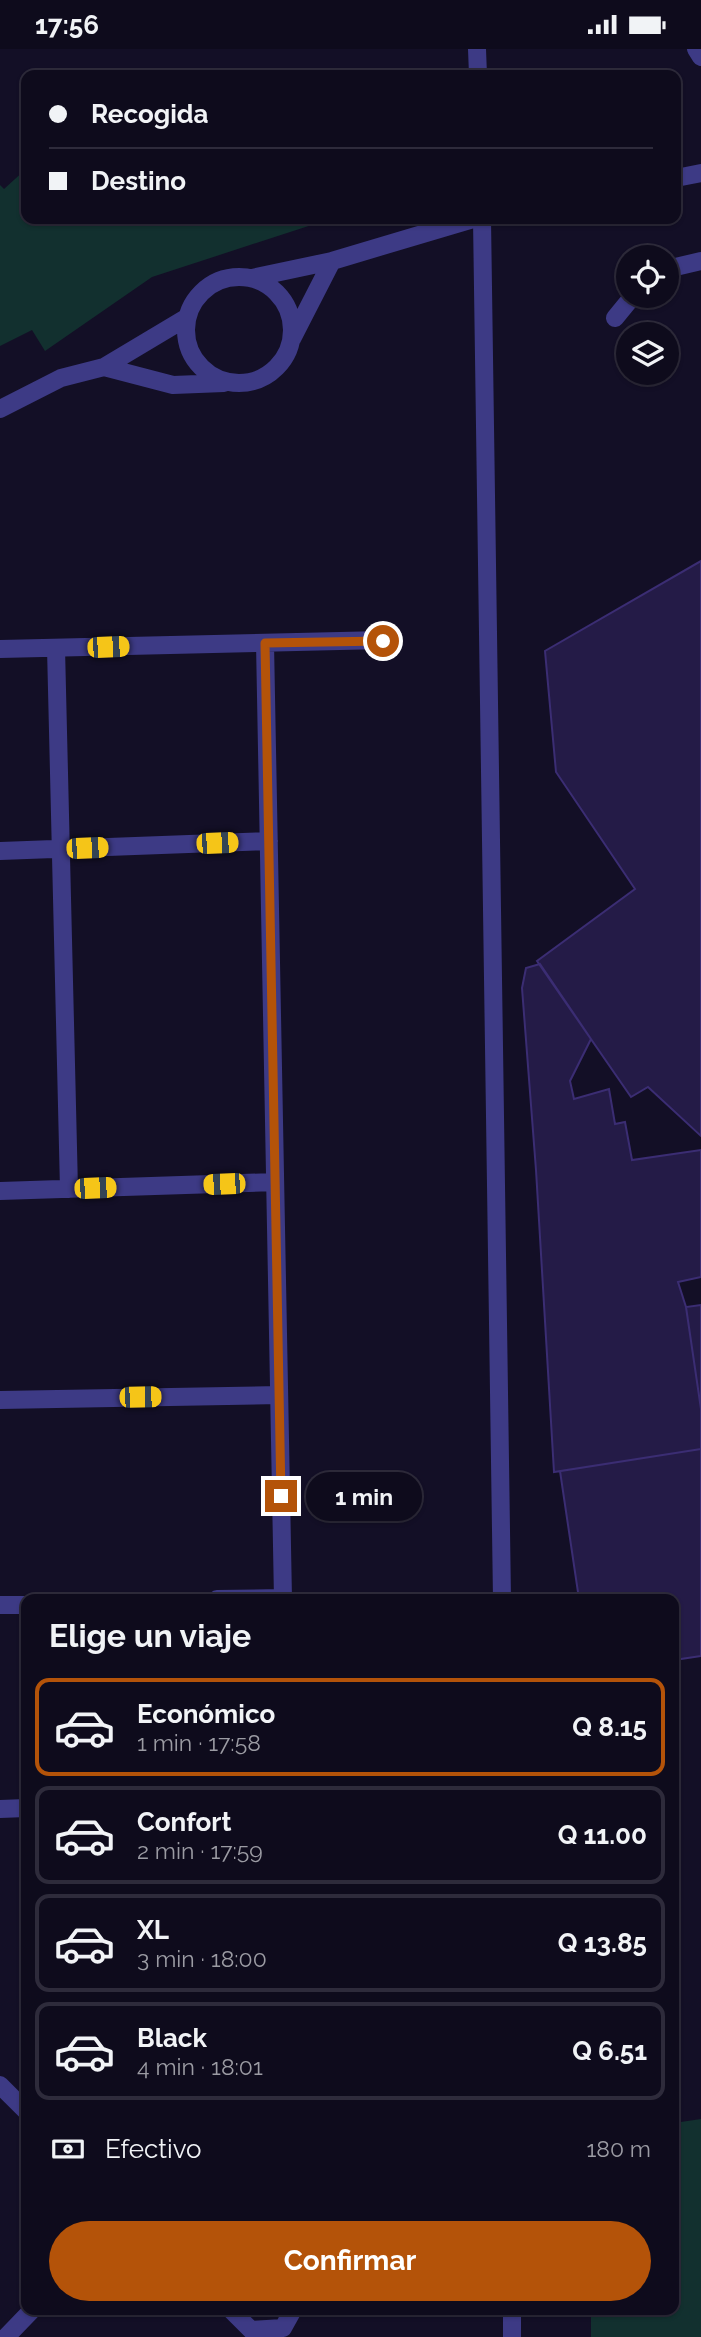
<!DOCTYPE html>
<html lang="es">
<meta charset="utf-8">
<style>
body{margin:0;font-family:Raleway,sans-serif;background:#1c1929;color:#f1f3f6;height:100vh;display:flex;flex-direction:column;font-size:26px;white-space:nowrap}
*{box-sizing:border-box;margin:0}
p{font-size:23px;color:#9b9ba3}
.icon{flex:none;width:38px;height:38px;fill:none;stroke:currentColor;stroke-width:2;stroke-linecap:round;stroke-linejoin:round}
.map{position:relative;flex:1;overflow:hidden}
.drawer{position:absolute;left:21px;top:1545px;width:658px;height:721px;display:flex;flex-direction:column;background:#0e0b1c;border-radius:14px;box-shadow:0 2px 5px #0004,0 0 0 2px #2e2b3b}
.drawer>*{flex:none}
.hud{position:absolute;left:21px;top:21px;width:660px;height:154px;border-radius:14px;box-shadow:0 2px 5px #0004,0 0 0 2px #2e2b3b;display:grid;align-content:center;height:154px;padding:0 28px;background:#0e0b1c}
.fabs{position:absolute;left:616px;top:196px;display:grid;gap:14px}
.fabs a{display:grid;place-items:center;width:63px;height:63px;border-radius:50%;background:#0e0b1c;box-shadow:0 2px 5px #0004,0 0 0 2px #2e2b3b;font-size:35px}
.end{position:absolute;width:32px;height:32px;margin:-16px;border:9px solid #b45309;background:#fff;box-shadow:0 0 0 4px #fff}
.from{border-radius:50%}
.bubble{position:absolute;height:49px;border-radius:24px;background:#0e0b1c;box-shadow:0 2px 5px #0004,0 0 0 2px #2e2b3b;font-size:23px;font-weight:700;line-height:49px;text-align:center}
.car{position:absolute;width:21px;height:42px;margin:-21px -10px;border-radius:9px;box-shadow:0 0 5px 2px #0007;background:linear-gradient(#f5c518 24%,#345 0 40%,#f5c518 0 76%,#345 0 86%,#f5c518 0)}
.hud b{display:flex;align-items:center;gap:24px;height:66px;font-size:26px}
.hud b+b{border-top:2px solid #2e2b3b}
.hud i{width:18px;height:18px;background:#f1f3f6}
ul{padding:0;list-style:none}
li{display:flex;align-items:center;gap:21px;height:98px;margin:0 14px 10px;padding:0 14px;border:4px solid #2e2b3b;border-radius:14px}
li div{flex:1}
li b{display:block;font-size:26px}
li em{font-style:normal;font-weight:700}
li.current{border-color:#b45309}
li>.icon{width:63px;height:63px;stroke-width:1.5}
h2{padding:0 28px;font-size:32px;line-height:84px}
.pay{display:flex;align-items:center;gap:18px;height:77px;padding:0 28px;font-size:26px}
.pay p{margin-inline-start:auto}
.cta{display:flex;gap:14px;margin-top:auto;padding:14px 28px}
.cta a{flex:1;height:80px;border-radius:42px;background:#b45309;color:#fff;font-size:28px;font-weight:700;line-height:80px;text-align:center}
.status{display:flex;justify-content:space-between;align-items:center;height:49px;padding:0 35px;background:#0e0b1c;direction:ltr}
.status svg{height:19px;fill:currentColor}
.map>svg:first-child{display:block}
</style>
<div class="status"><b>17:56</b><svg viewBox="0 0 49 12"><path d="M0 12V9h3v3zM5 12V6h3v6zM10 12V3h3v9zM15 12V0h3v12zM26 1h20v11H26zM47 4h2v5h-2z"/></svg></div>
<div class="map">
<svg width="701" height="2288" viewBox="0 0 701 2288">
<rect width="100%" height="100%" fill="#130f26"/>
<path fill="#12302f" d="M26 120V170H330L152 228 45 302 32 281 0 297V136L4 140Z
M701 2070V2288H591V2261H674V2074Z"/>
<path fill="#241b47" stroke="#3b2d73" stroke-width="2" d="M701 512V1087L648 1038 631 1048 537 912 635 840 556 723 545 602Z
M540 915 591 990 570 1032 574 1050 609 1040 615 1075 625 1073 632 1111 701 1101V1228L678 1233 686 1258 701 1360V1400L554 1423 536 1121 522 939 526 919Z
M701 1256V1360L686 1258Z
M701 1400V1607L674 1611V1550H579L560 1422Z"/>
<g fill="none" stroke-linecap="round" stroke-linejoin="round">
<path stroke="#3d3a85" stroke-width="18" d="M667 220 701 212
M615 269 633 247"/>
<path stroke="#3d3a85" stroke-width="18" d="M477 0 478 26
M696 0 701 8
M676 129 701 124
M482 170 502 1550
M186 281a53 53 0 1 1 106 0a53 53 0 1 1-106 0Z
M252 229 332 212 473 170
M292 290 332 212
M104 318 173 336 224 334
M0 360 61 329 104 318 186 269
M265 594 283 1550
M56 599 69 1140
M0 600 383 591
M0 802 269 792
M0 1142 275 1133
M0 1351 279 1346
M217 1550 283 1549
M0 1556H26
M0 1760 26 1759
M0 2036 26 2062
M231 2261 251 2281 283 2279 293 2261
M512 2261V2288
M6 2288 32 2261"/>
</g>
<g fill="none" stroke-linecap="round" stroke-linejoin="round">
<path stroke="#b45309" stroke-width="9" d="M281 1447 265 594 383 592"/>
</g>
</svg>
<div class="fabs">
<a><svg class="icon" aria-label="locate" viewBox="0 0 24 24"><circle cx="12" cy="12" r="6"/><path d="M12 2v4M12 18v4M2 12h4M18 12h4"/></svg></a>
<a><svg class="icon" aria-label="layers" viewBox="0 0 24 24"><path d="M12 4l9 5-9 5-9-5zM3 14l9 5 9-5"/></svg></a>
</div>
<i class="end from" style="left:383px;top:592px"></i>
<i class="end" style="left:281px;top:1447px"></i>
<div class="bubble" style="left:306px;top:1423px;width:116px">1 min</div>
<i class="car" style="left:108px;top:598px;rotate:88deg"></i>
<i class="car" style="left:217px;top:794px;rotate:88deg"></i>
<i class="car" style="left:87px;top:799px;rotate:88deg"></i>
<i class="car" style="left:224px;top:1135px;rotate:268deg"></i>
<i class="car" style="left:95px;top:1139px;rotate:88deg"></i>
<i class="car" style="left:140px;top:1348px;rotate:89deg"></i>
<div class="hud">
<b><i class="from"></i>Recogida</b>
<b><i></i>Destino</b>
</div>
<section class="drawer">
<h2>Elige un viaje</h2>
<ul>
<li class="current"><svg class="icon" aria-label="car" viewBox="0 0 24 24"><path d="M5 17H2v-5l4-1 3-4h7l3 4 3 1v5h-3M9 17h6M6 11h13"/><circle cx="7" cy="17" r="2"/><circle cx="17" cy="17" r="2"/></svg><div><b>Económico</b><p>1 min · 17:58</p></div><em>Q 8.15</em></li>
<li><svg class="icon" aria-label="car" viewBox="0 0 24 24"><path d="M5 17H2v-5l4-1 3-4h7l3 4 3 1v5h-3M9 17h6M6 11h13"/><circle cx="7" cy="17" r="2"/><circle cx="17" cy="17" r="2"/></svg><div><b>Confort</b><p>2 min · 17:59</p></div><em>Q 11.00</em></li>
<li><svg class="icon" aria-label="car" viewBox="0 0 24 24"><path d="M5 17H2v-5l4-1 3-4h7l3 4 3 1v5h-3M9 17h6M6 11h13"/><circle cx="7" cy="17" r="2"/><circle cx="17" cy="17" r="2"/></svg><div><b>XL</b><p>3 min · 18:00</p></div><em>Q 13.85</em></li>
<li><svg class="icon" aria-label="car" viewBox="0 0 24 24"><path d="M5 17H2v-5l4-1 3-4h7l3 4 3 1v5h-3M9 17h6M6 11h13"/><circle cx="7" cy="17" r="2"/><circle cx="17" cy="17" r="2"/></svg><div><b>Black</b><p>4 min · 18:01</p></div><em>Q 6.51</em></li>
</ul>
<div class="pay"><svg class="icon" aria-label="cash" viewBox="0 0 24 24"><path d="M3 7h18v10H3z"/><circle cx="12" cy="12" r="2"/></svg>Efectivo<p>180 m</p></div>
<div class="cta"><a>Confirmar</a></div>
</section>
</div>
